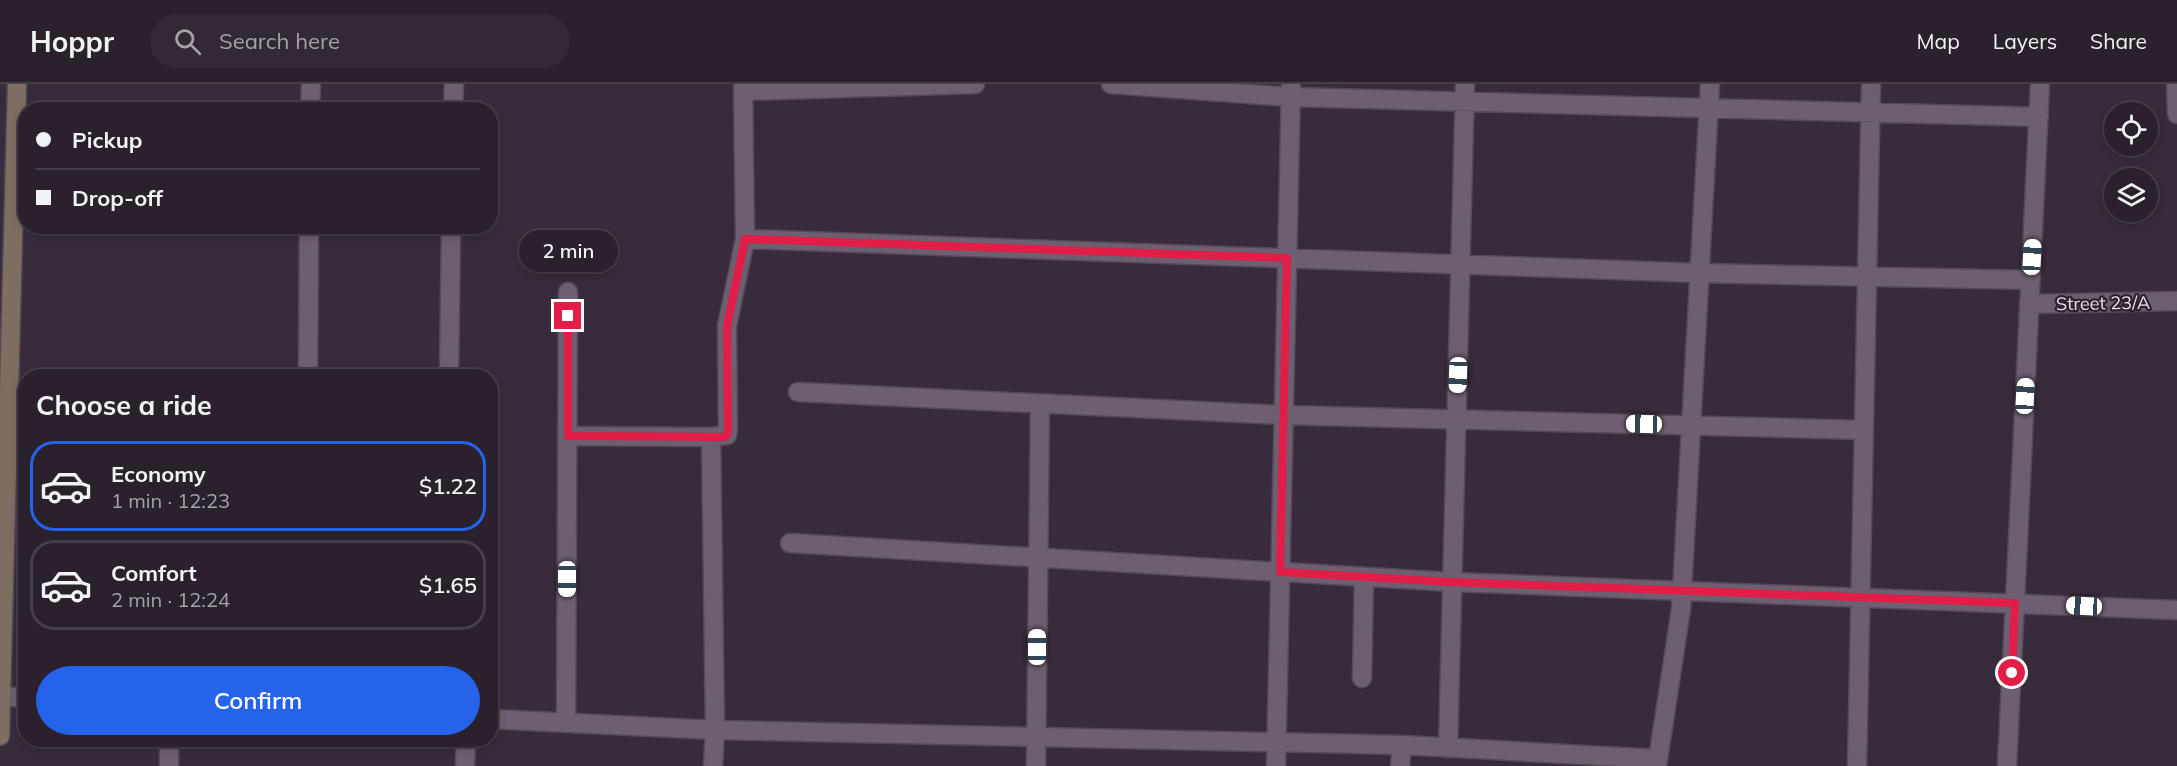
<!DOCTYPE html>
<meta charset="utf-8">
<style>
body{margin:0;font-family:Mulish,sans-serif;background:#322935;color:#f1f3f6;height:100vh;display:flex;flex-direction:column;font-size:22px;white-space:nowrap}
*{box-sizing:border-box;margin:0}
p{font-size:20px;color:#a5a3aa}
.icon{flex:none;width:33px;height:33px;fill:none;stroke:currentColor;stroke-width:2;stroke-linecap:round;stroke-linejoin:round}
.map{position:relative;flex:1;overflow:hidden}
.side{position:absolute;left:18px;top:285px;width:480px;height:378px;display:flex;flex-direction:column;background:#2a212d;border-radius:24px;box-shadow:0 3px 9px #0003,0 0 0 2px #463e49}
.side>*{flex:none}
.hud{position:absolute;left:18px;top:18px;width:480px;height:132px;border-radius:24px;box-shadow:0 3px 9px #0003,0 0 0 2px #463e49;display:grid;align-content:center;height:132px;padding:0 18px;background:#2a212d}
.controls{position:absolute;left:2104px;top:18px;display:grid;gap:12px}
.controls a{display:grid;place-items:center;width:54px;height:54px;border-radius:50%;background:#2a212d;box-shadow:0 3px 9px #0003,0 0 0 2px #463e49;font-size:30px}
.end{position:absolute;width:27px;height:27px;margin:-14px;border:8px solid #e11d48;background:#fff;box-shadow:0 0 0 3px #fff}
.from{border-radius:50%}
.bubble{position:absolute;height:42px;border-radius:21px;background:#2a212d;box-shadow:0 3px 9px #0003,0 0 0 2px #463e49;font-size:20px;font-weight:600;line-height:42px;text-align:center}
.car{position:absolute;width:18px;height:36px;margin:-18px -9px;border-radius:8px;box-shadow:0 0 4px 2px #0007;background:linear-gradient(#fff 24%,#345 0 40%,#fff 0 76%,#345 0 86%,#fff 0)}
.hud b{display:flex;align-items:center;gap:21px;height:57px;font-size:22px}
.hud b+b{border-top:2px solid #463e49}
.hud i{width:15px;height:15px;background:#f1f3f6}
ul{padding:0;list-style:none}
li{display:flex;align-items:center;gap:18px;height:90px;margin:0 12px 9px;padding:0 6px;border:3px solid #463e49;border-radius:24px}
li div{flex:1}
li b{display:block;font-size:22px}
li em{font-style:normal;font-weight:600}
li.on{border-color:#2563eb}
li>.icon{width:54px;height:54px;stroke-width:1.5}
h2{padding:0 18px;font-size:27px;line-height:72px}
.action{display:flex;gap:12px;margin-top:auto;padding:12px 18px}
.action a{flex:1;height:69px;border-radius:36px;background:#2563eb;color:#fff;font-size:24px;font-weight:600;line-height:69px;text-align:center}
header{display:flex;align-items:center;gap:36px;box-sizing:border-box;height:84px;padding:0 30px;background:#2a212d;border-bottom:2px solid #463e49}
header strong{font-size:28px}
nav{display:flex;gap:33px;margin-inline-start:auto;font-size:21px}
.search{width:420px;height:54px;background:#322935;display:flex;align-items:center;gap:15px;box-sizing:border-box;padding:0 21px;border-radius:33px;color:#a5a3aa;font-size:22px}
.map>svg:first-child{display:block}
</style>
<header>
<strong>Hoppr</strong>
<div class="search"><svg class="icon" aria-label="search" viewBox="0 0 24 24"><circle cx="10" cy="10" r="6"/><path d="M15 15l6 6"/></svg>Search here</div>
<nav><a>Map</a><a>Layers</a><a>Share</a></nav>
</header>
<div class="map">
<svg width="2177" height="682" viewBox="0 0 2177 682">
<rect width="100%" height="100%" fill="#382c3c"/>
<g fill="none" stroke-linecap="round" stroke-linejoin="round">
<defs>
<path id="street" d="M1111 0 1291 13 2039 33
M2176 0 2177 30
M743 7 975 0
M310 26 311 0
M453 26 454 0
M745 155 1700 189 2031 196
M2029 220 2177 217
M308 292 309 142
M449 292 451 142
M798 308 1284 331 1864 346
M568 352 711 353
M790 459 1452 498 2177 526
M1362 594 1364 493
M1 612 26 614
M490 635 715 646 1402 661 1658 675
M566 638 568 208
M1448 664 1465 0
M169 682V656
M465 682 466 656
M713 682 715 646 711 353 727 351 728 346 727 242 745 155 743 0
M1036 682 1040 320
M1276 682 1291 2
M1400 682 1402 661
M1657 682 1681 525 1710 0
M1857 682 1871 0
M2007 682 2040 0"/>
<path id="secondary" d="M0 652 17 0"/>
</defs>
<use href="#street" stroke="#534956" stroke-width="21"/>
<use href="#secondary" stroke="#534956" stroke-width="21"/>
<use href="#street" stroke="#6d5f71" stroke-width="18"/>
<use href="#secondary" stroke="#7e6d61" stroke-width="18"/>
</g>
<g fill="none" stroke-linecap="round" stroke-linejoin="round">
<path stroke="#e11d48" stroke-width="8" d="M568 232V352L724 353 727 351 728 346 727 242 745 155 1287 174 1280 488 1452 498 2015 519 2012 589"/>
</g>
<g text-anchor="middle" dominant-baseline="central" stroke-width="4.5" stroke-linejoin="round" paint-order="stroke">
<g font-size="18" fill="#e8e0ea" stroke="#2e2231">
<text transform="translate(2103 219) rotate(-1)">Street 23/A</text>
</g>
</g>
</svg>
<div class="controls">
<a><svg class="icon" aria-label="locate" viewBox="0 0 24 24"><circle cx="12" cy="12" r="6"/><path d="M12 2v4M12 18v4M2 12h4M18 12h4"/></svg></a>
<a><svg class="icon" aria-label="layers" viewBox="0 0 24 24"><path d="M12 4l9 5-9 5-9-5zM3 14l9 5 9-5"/></svg></a>
</div>
<i class="end from" style="left:2012px;top:589px"></i>
<i class="end" style="left:568px;top:232px"></i>
<div class="bubble" style="left:519px;top:146px;width:99px">2 min</div>
<i class="car" style="left:2032px;top:173px;rotate:3deg"></i>
<i class="car" style="left:1458px;top:291px;rotate:182deg"></i>
<i class="car" style="left:2025px;top:312px;rotate:3deg"></i>
<i class="car" style="left:1644px;top:340px;rotate:271deg"></i>
<i class="car" style="left:567px;top:495px;rotate:180deg"></i>
<i class="car" style="left:2084px;top:522px;rotate:273deg"></i>
<i class="car" style="left:1037px;top:563px;rotate:0deg"></i>
<div class="hud">
<b><i class="from"></i>Pickup</b>
<b><i></i>Drop-off</b>
</div>
<section class="side">
<h2>Choose a ride</h2>
<ul>
<li class="on"><svg class="icon" aria-label="car" viewBox="0 0 24 24"><path d="M5 17H2v-5l4-1 3-4h7l3 4 3 1v5h-3M9 17h6M6 11h13"/><circle cx="7" cy="17" r="2"/><circle cx="17" cy="17" r="2"/></svg><div><b>Economy</b><p>1 min · 12:23</p></div><em>$1.22</em></li>
<li><svg class="icon" aria-label="car" viewBox="0 0 24 24"><path d="M5 17H2v-5l4-1 3-4h7l3 4 3 1v5h-3M9 17h6M6 11h13"/><circle cx="7" cy="17" r="2"/><circle cx="17" cy="17" r="2"/></svg><div><b>Comfort</b><p>2 min · 12:24</p></div><em>$1.65</em></li>
</ul>
<div class="action"><a>Confirm</a></div>
</section>
</div>
